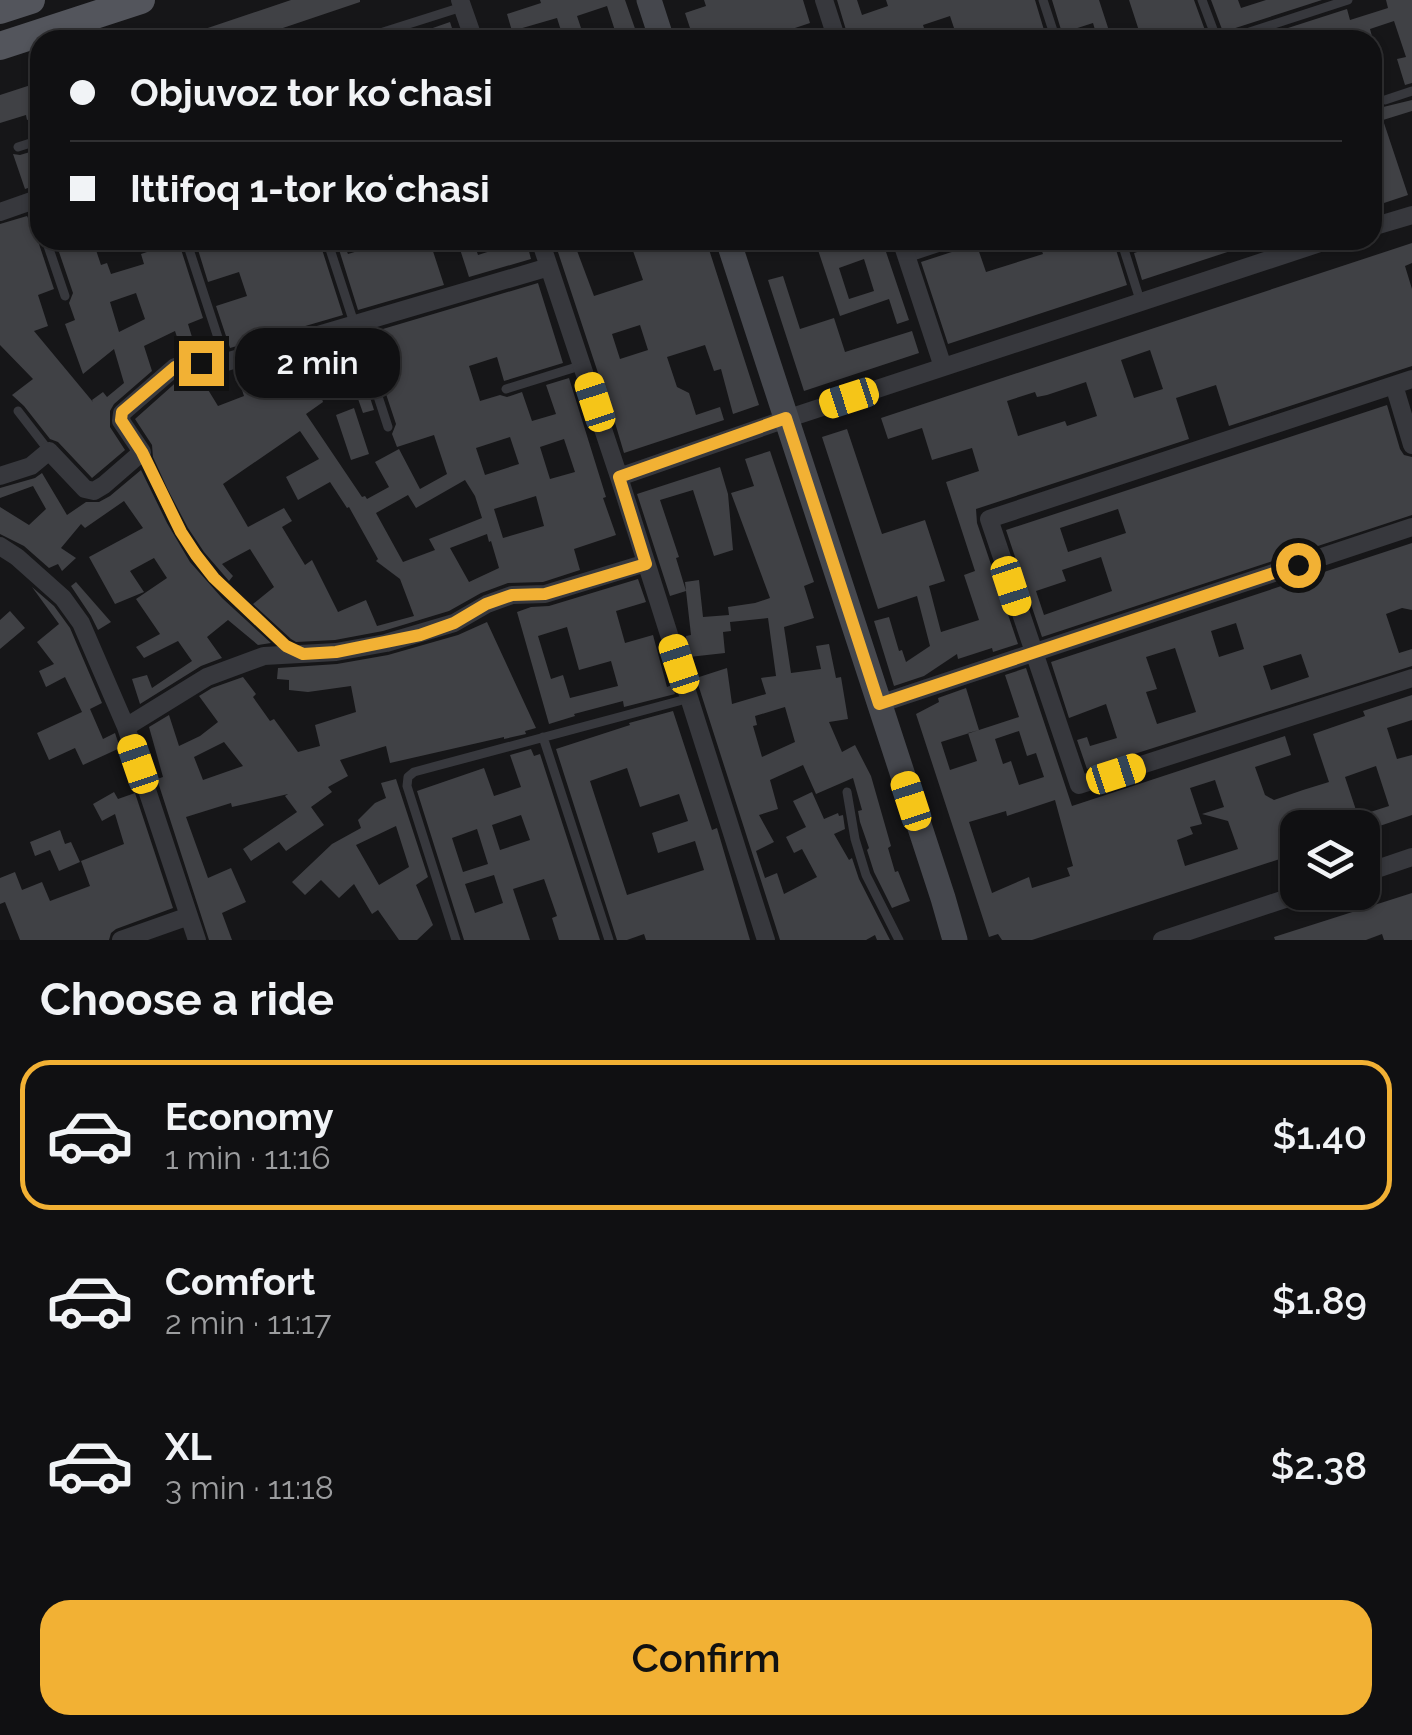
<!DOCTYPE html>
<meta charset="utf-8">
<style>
body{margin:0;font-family:Raleway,sans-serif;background:#19191b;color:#f1f3f6;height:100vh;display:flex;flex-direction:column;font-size:38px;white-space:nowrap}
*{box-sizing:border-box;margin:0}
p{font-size:32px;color:#9c9d9f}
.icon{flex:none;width:55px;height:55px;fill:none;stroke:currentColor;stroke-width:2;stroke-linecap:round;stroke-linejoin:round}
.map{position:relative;height:940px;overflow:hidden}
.sheet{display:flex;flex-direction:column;background:#101012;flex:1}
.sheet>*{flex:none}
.top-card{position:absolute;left:30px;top:30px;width:1352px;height:220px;border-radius:30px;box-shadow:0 2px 8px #0004,0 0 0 2px #303032;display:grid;align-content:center;height:220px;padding:0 40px;background:#101012}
.fabs{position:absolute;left:1280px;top:810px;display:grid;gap:20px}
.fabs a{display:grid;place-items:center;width:100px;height:100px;border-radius:20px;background:#101012;box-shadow:0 2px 8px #0004,0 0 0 2px #303032;font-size:50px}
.end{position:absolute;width:45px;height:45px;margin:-22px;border:12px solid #f2b134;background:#111;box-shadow:0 0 0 5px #111}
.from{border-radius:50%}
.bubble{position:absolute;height:70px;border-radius:30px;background:#101012;box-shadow:0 2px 8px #0004,0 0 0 2px #303032;font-size:32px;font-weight:600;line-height:70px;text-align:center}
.car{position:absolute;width:30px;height:60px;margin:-30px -15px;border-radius:12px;box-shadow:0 0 8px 2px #0007;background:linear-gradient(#f5c518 24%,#345 0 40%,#f5c518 0 76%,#345 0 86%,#f5c518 0)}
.top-card b{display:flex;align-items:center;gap:35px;height:95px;font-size:38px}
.top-card b+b{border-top:2px solid #303032}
.top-card i{width:25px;height:25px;background:#f1f3f6}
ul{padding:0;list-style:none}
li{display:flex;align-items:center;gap:30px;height:150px;margin:0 20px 15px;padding:0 20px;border:5px solid transparent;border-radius:30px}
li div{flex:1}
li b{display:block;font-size:38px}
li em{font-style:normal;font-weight:600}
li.active{border-color:#f2b134}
li>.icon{width:90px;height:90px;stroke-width:1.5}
h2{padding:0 40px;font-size:45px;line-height:120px}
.button{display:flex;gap:20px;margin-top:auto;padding:20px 40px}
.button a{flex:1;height:115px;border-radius:30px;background:#f2b134;color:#111;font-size:40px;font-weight:600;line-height:115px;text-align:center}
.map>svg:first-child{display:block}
</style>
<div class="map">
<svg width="1412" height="940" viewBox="0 0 1412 940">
<rect width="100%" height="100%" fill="#161618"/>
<path fill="#404145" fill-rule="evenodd" d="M291 0H360V2L247 40H179L178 38Z
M540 0H625L639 40H618L607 6 577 16 585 40H564L557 18 512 31 507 14 541 3Z
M704 0H803L810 23 759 40H694L685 13 706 6Z
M837 0H857L862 15 888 6 886 0H1035L1047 40H958L950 16 923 25 928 40H849Z
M1052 0H1099L1112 40H1098L1093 23 1062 33Z
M1129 0H1194L1206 33 1185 40H1142Z
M1211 0H1238L1241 8 1266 0H1322L1223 32Z
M1386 0H1412V83L1405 85 1397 59 1406 57 1394 21 1370 29 1373 40H1251L1347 9 1350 20 1388 8Z
M450 22 456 40H404V38Z
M40 82V116L27 120 26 115 0 123V95Z
M1372 95H1375L1379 108 1412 100V111L1383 120 1408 195 1372 207Z
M40 149V184L25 189 13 154 20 155Z
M27 216 34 229 54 289 38 295 48 326 34 331 93 402 92 400 103 392 107 397 124 383 114 349 83 374 65 324 75 320 69 303 73 293 59 252 93 241 101 265 107 263 111 274 144 264 141 254 156 249 153 240H178L203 318 188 324 196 350 182 352 175 331 144 346 152 371 114 404 110 411V427L125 450 92 478 58 442 50 439 24 406 12 395 33 379 0 345V224ZM136 293 145 319 119 332 110 302Z
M195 240H258L260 245 272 240H319L343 315 230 348 216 306 247 296 239 272 208 282Z
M336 240H342L348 254 384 243 383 240H412L414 247 430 242 444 285 358 310Z
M457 240H473L478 255 506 246 503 240H526L531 259 469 277Z
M554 240H573L594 296 643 280 631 245 647 240H706L759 405 733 414 721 369 714 371 705 345 667 357 677 387 689 393 696 415 720 407 724 420 624 453 602 379H600ZM640 325 648 350 620 359 612 334Z
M827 240H882L909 320 897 324 889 299 840 316 816 244ZM864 259 874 291 849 299 839 268Z
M969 240H975L986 272 1043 254 1038 240H1067L1069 245 1085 240H1113L1127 285 948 344 921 262 964 248Z
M1175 240H1180L1181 246 1198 240H1255V243L1142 280 1134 253Z
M1412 243V263L1405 266 1412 289V366L1229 426 1216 385 1176 398 1189 439 976 509 977 523 1018 644 993 652 992 648 958 659 957 654 924 676 894 686 874 621 889 617 899 651 902 650 906 662 930 646 917 596 878 609 822 437 847 429 882 534 925 520 945 581 929 586 941 632 979 620 964 575 975 571 946 482 979 471 972 448 932 460 922 428 888 439 881 418ZM1150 350 1163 389 1134 398 1121 360ZM1086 382 1097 416 1067 426 1065 421 1018 436 1007 401 1035 392 1037 397 1047 395Z
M783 276 800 329 834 318 845 352 912 331 919 353 804 391 768 280Z
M538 283 563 363 504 381 497 357 469 366 480 401 500 395 507 397 522 392 532 421 556 414 546 385 569 378 606 497 603 498 616 535 574 549 580 570 543 582 508 583 481 593 449 611 383 631 335 640 296 642 291 639 253 604 274 587 250 549 222 564 233 576 229 581 204 552 188 528 168 490 153 457 152 445 135 419 181 378 199 375 218 406 244 396 236 372 351 338 374 410 363 413 345 362 314 373 323 402 306 414 362 497 365 496 367 499 389 487 375 462 399 449 420 489 447 474 434 435 397 447 392 434 396 424 366 334ZM300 431 319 459 286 477 298 500 330 482 347 508 349 507 378 559 376 561 400 579 414 616 377 626 366 600 338 612 312 560 305 565 282 527 292 521 284 508 248 527 223 484ZM510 437 519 464 485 475 476 448ZM564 439 575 472 550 479 540 447ZM465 480 475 496 482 518 429 539 435 550 403 562 376 513 408 495 416 508ZM536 496 544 526 503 538 494 509ZM487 534 489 542 491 541 499 568 469 582 450 548Z
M1387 405 1400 449 1404 455 1412 457V515L1042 637 1006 530ZM1118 509 1126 533 1068 552 1060 528ZM1101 557 1112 591 1044 615 1036 591 1066 581 1062 570Z
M354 408 369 454 351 460 336 415Z
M770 451 814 582 804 586 814 618 784 627 791 673 821 669 816 646 829 644 836 678 841 677 848 719 829 722 842 752 855 745 871 776 891 846 888 848 895 872 898 871 910 901 892 908 874 872 867 850 869 848 860 822 858 811 862 810 853 778 816 794 803 765 770 780 778 809 759 815 774 842 756 851 765 878 777 873 784 894 817 877 802 849 794 853 786 837 806 827 793 801 812 792 824 819 838 813 839 816 843 815 845 829 834 834 849 860 852 858 859 879 890 940H877L875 935 866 940H780L696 678 727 668 732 704 766 694 761 678 776 676 768 618 730 622 731 631 723 632 725 653 689 657 687 651 686 636 691 635 685 582 699 580 703 617 729 615 728 607 755 603 770 598 731 493 754 486 745 459ZM785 707 795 742 762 757 753 726 757 725 755 716Z
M720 467 728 494 733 550 714 556 693 490 660 500 679 557 676 558 686 591 670 596 637 494Z
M141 470 167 523 190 562 222 598 271 643 258 645 228 620 207 637 222 658 201 666 140 704 132 679 147 675 152 688 192 661 178 641 144 658 136 647 160 634 136 599 167 578 154 558 130 571 144 592 115 604 89 557 143 528 124 501 85 528 81 524 61 548 76 558 62 571 58 564 49 568 24 546 0 534V507L29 525 46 509 33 486 0 498V488L35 478 42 473 67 515 86 502H99L110 496Z
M1412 543V610L1402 608 1386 614 1399 653 1412 649V666L1087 769 1077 740 1087 737 1090 746 1117 738 1106 704 1069 718 1051 662ZM1236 623 1244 649 1219 657 1211 631ZM1175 648 1196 712 1157 724 1146 692 1157 689 1146 657ZM1301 654 1309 677 1271 690 1263 666Z
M638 579 646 602 616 611 625 643 653 635 667 687 672 685 675 694 624 707 623 701 574 714 575 716 549 724 517 612 531 607 549 606ZM567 627 579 670 611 661 618 686 570 698 563 675 551 679 538 636Z
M76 582 111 622 98 630 91 616 71 586Z
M32 587 54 606 70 628 102 703 90 709 103 739 115 733 120 748 83 765 75 748 49 760 37 733 82 712 65 677 46 687 39 671 54 664 37 642 59 624Z
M10 611 25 628 0 649V620Z
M487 622 536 728 525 731 526 734 504 739V737L390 763 386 746 340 760 348 776 328 787 332 792 311 807 324 825 286 851 279 842 251 861 243 849 297 812 285 796 288 794 232 807 231 803 186 817 208 878 231 868 246 902 222 913 232 940H209L157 779 163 777 149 727 169 715 179 746 200 736 218 722 199 696 212 688 243 677 256 694 253 697 270 721 274 719 298 752 320 746 315 725 356 712 351 686 308 692 289 690V680L277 679 278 668 337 664 388 655 458 635ZM224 742 243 766 203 780 194 757Z
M1026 668 1072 806 1285 736 1291 755 1255 767 1265 795 1274 800 1303 790 1329 782 1313 734 1365 716 1363 711 1412 695V720L1387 728 1397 759 1412 755V815L1362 832V828H1298V853L1032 940H1002L998 934 989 937 916 714 939 702 938 698 966 688 979 730 1019 717 1005 675ZM979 730 968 733 977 761 950 770 941 742ZM1019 731 1027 756 1036 753 1044 777 1019 785 1011 761 1003 764 995 739ZM1376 766 1389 806 1358 816 1345 777ZM1215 780 1224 807 1202 814 1228 821 1238 849 1185 866 1177 840 1193 834 1190 827 1202 824 1190 788ZM1055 800 1073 866 1067 868 1070 876 1032 888 1029 877 992 893 969 822 1006 811 1007 816Z
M673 711 712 830 717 828 750 940H646L644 934 627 940H617L556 749 630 725 629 723ZM627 768 640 807 679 794 688 821 652 833 658 853 695 841 704 870 627 895 590 781Z
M531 749 534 756 540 754 600 940H559L552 918 557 916 544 879 513 889 530 940H464L417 791 484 768 494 796 521 787 510 755ZM521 815 530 840 500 850 492 825ZM477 829 488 864 463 872 452 838ZM494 875 503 903 475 913 465 884Z
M396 779 428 877 416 885 433 925 417 940H399L378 910 372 914 354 884 339 898 321 880 305 895 292 882 332 844 361 828 358 820 375 803 386 798 381 783ZM396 826 409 867 379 885 356 845Z
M114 792 118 799 135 793 173 908 116 929 111 933 109 940H20L5 902 0 904V878L15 872 22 890 42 882 50 901 90 886 81 861 124 844 115 814 102 821 93 804Z
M60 830 65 844 71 842 80 862 59 871 50 850 35 856 30 842Z
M1412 893V940H1384L1382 934 1366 940H1275L1274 937Z"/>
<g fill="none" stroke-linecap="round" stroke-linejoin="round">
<path stroke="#37383d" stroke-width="9" d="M1043 0 1056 40
M1202 0 1217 40
M358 40 462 7
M1225 40 1348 0
M1385 100 1412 91
M18 147 40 140
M32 201 40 224
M46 240 65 296
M186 240 226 362
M327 240 388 427
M1121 240 1140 300
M907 258 961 240
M506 389 583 365
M18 411 49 451
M142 453C159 488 174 526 197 557 222 590 256 617 286 646L296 651
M543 737 609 940
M847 792 855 839 866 875 899 940
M456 940 407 786 408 777 414 772 690 698"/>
<path stroke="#37383d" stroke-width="18" d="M460 0 474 40
M824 0 837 40
M0 212 40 198
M1372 227 1412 215
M540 240 619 477 766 940
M901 240 943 367
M1412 379 989 519 1079 785 1412 678
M1394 385 1412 445
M0 476 31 466 49 451 85 489 94 491 104 485 142 452 121 421 122 413 175 367 188 363 226 362 549 267
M619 477 786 419 1329 240
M0 546 17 557 63 598 81 623 126 727 197 940
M879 704 1412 527
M126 727 207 677 264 656 336 652 386 643 454 623 487 604 512 595 545 594 646 563
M1362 874 1412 857
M121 940 189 916
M1162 940 1306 892"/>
<path stroke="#45474d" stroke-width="25" d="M649 0 662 40
M728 240 943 898 955 940"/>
<path stroke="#53555c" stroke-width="28" d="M0 10 31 0
M0 46 141 0"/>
</g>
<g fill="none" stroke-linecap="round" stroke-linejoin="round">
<path stroke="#f2b134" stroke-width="12" d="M201 363H188L175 367 122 412 121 420 142 452 181 532 196 555 214 578 286 646 303 654 336 652 420 635 454 623 486 604 512 595 545 594 646 564 619 477 786 418 879 704 1298 565"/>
</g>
</svg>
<div class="fabs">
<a><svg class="icon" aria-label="layers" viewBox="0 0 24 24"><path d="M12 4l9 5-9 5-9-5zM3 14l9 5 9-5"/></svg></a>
</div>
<i class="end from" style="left:1298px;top:565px"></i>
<i class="end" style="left:201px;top:363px"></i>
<div class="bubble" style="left:235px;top:328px;width:165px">2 min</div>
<i class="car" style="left:849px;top:398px;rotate:252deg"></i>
<i class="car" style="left:595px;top:402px;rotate:342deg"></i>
<i class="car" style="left:1011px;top:586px;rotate:162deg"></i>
<i class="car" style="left:679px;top:664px;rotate:342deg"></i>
<i class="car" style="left:138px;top:764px;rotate:341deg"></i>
<i class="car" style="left:1116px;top:774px;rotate:72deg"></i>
<i class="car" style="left:911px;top:801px;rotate:342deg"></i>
<div class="top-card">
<b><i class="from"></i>Objuvoz tor koʻchasi</b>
<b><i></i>Ittifoq 1-tor koʻchasi</b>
</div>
</div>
<section class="sheet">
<h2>Choose a ride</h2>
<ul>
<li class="active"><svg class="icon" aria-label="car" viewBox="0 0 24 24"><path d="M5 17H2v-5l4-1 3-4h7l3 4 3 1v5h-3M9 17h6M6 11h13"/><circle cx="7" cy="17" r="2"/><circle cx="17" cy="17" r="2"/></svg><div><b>Economy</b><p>1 min · 11:16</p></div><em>$1.40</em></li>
<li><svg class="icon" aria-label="car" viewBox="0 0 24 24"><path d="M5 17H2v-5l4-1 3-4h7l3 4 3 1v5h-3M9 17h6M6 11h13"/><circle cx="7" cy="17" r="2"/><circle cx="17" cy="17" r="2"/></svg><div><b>Comfort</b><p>2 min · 11:17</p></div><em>$1.89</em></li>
<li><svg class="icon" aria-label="car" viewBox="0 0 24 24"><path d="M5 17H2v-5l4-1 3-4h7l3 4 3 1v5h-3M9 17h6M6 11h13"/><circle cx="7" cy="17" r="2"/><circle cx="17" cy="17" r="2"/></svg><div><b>XL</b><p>3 min · 11:18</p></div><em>$2.38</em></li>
</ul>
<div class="button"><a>Confirm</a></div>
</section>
